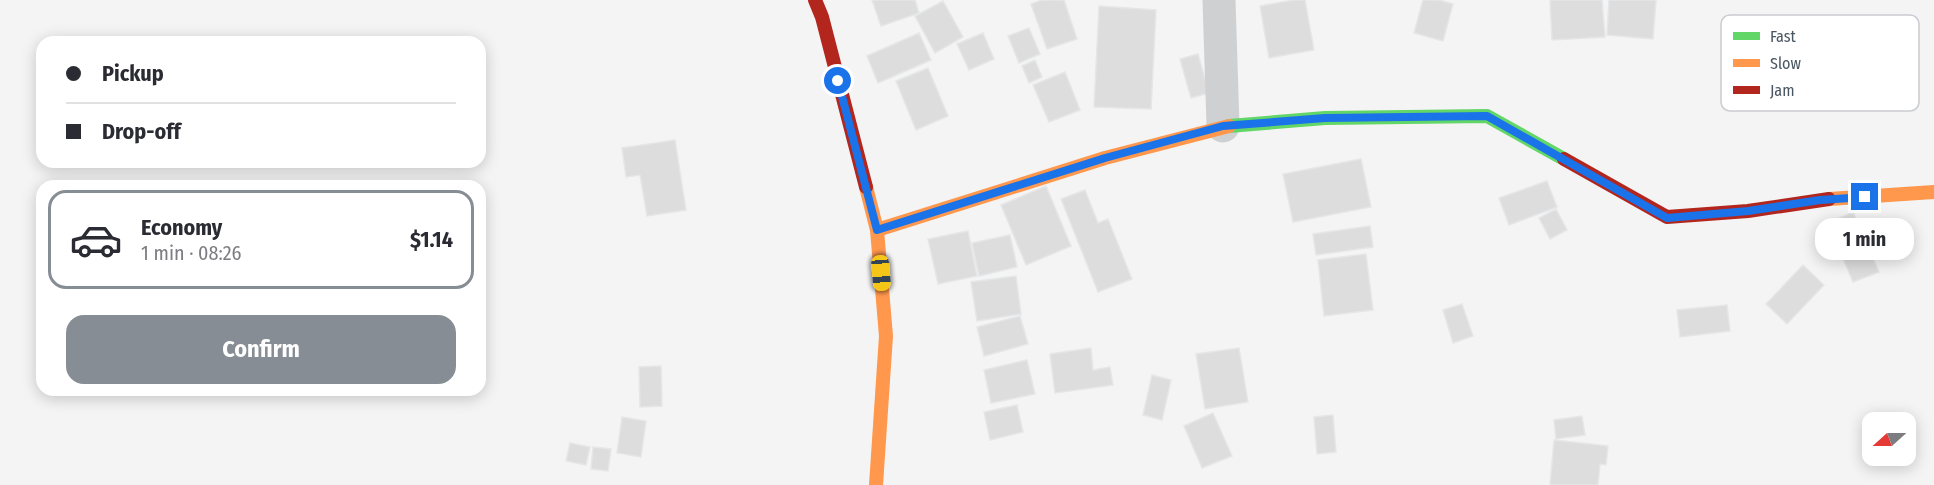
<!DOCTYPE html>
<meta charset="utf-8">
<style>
body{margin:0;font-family:"Fira Sans Condensed",sans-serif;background:#f2f2f3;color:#2b2b33;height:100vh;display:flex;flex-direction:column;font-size:22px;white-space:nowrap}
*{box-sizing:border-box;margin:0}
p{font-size:20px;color:#7c7c81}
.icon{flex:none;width:33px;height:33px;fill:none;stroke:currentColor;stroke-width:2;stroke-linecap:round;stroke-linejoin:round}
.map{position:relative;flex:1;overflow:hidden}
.panel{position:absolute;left:36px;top:180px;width:450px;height:216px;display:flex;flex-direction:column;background:#fff;border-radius:18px;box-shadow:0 3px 15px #0003}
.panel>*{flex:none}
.hud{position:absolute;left:36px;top:36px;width:450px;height:132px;border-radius:18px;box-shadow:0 3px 15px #0003;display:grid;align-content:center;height:132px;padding:0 30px;background:#fff}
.needle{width:39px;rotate:249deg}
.fabs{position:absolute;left:1862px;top:412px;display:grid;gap:12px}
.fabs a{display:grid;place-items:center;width:54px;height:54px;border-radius:12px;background:#fff;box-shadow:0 3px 15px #0003;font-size:30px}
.end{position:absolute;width:27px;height:27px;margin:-14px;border:8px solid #1a73e8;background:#fff;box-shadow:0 0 0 3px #fff}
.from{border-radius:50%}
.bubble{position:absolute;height:42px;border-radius:18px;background:#fff;box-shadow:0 3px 15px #0003;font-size:20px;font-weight:700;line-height:42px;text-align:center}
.car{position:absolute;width:18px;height:36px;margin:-18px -9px;border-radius:8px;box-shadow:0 0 4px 2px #0007;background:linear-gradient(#f5c518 24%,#345 0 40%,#f5c518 0 76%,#345 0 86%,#f5c518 0)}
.hud b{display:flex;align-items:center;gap:21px;height:57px;font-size:22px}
.hud b+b{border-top:2px solid #e1e1e2}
.hud i{width:15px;height:15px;background:#2b2b33}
ul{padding:10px 0 0;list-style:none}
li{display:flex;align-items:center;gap:18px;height:99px;margin:0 12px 9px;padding:0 18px;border:3px solid transparent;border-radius:18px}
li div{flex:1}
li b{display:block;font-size:22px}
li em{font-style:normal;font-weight:700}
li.on{border-color:#868d94}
li>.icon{width:54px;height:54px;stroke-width:1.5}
.cta{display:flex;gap:12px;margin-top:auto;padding:12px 30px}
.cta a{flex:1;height:69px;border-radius:18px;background:#868d94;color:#fff;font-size:24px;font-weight:700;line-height:69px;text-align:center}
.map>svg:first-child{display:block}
</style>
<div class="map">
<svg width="1934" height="485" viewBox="0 0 1934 485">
<rect width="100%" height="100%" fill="#f4f4f4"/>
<path fill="#ddddde" stroke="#e5e6e7" stroke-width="1.5" d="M872 0H915L919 13 881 26Z
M1042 0H1064L1077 39 1047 49 1031 4Z
M1294 0H1305L1314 50 1269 58 1260 6Z
M1423 0H1439L1453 4 1443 41 1414 33Z
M1550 0H1602L1605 37 1552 40Z
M1609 0H1656L1653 39 1607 35Z
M943 1 963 37 935 53 915 16Z
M1099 6 1156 10 1151 109 1094 107Z
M1029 28 1040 54 1019 63 1008 36Z
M919 33 931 60 878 83 867 56Z
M983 33 994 59 969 70 957 44Z
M1198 54 1209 93 1191 98 1180 59Z
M1035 60 1042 77 1029 83 1022 66Z
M928 68 948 116 916 130 896 81Z
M1065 72 1080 110 1049 122 1033 85Z
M675 140 686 210 647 216 640 175 626 177 622 148Z
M1361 159 1371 207 1293 222 1283 174Z
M1547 181 1557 207 1509 225 1499 198Z
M1046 186 1071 246 1026 265 1001 205Z
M1085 190 1098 223 1108 219 1132 279 1098 292 1061 199Z
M1556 209 1567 230 1550 239 1539 218Z
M1853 212 1879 272 1853 282 1828 223Z
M1370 226 1373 247 1316 255 1313 234Z
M968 231 977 276 938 284 928 239Z
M1010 235 1017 267 979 276 972 243Z
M1366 254 1373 310 1324 316 1318 260Z
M1803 265 1824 285 1787 324 1766 304Z
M1016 276 1021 314 977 321 971 282Z
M1462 304 1473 336 1453 343 1443 310Z
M1727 305 1730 331 1680 337 1677 310Z
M1020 316 1028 344 984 356 977 327Z
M1091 348 1093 370 1110 367 1113 385 1055 393 1050 354Z
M1239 348 1248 402 1205 409 1196 354Z
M1027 360 1035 394 991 403 984 370Z
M661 366 662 406 640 407 639 367Z
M1152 375 1171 380 1162 420 1143 415Z
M1017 405 1023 432 990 440 984 412Z
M1213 413 1232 456 1202 468 1184 426Z
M1333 415 1336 452 1317 454 1314 417Z
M1582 416 1585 435 1556 439 1554 420Z
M622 417 646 421 641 457 617 453Z
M1554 440 1608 446 1606 465 1600 464 1598 485H1550Z
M570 443 590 447 586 465 566 461Z
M593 447 611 449 608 471 591 469Z"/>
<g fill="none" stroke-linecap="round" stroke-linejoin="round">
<path stroke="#ced0d2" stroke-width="33" d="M1219 0 1223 126"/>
<path stroke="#63d668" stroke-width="14" d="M1229 126 1325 118 1487 116 1564 159"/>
<path stroke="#ff974d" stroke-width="14" d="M866 187 877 230 886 336 876 485
M1829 199 1934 192
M877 230 1105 158 1229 126"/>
<path stroke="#b3261e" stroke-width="14" d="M815 0 822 17 866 187
M1564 159 1667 217 1748 211 1829 199"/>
</g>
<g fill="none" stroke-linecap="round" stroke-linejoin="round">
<path stroke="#1a73e8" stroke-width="8" d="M838 81 877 230 1105 158 1223 126 1325 118 1487 116 1667 218 1748 211 1820 200 1865 197"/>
</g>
<rect x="1721" y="15" width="198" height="96" rx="9" fill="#fff" stroke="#c9ccd0" stroke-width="1.5"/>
<rect x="1733" y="32" width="27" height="8" fill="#63d668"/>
<rect x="1733" y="59" width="27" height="8" fill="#ff974d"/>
<rect x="1733" y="86" width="27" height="8" fill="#b3261e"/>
<g font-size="16" fill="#4a5661">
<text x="1770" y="42">Fast</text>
<text x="1770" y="69">Slow</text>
<text x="1770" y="96">Jam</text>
</g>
</svg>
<div class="fabs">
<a><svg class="needle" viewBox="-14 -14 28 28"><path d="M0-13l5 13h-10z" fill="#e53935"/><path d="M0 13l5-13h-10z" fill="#7c7c81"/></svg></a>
</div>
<i class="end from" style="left:838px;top:81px"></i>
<i class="end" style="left:1865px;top:197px"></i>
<div class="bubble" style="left:1815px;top:218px;width:99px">1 min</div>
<i class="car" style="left:881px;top:273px;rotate:175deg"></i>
<div class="hud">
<b><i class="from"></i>Pickup</b>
<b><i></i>Drop-off</b>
</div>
<section class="panel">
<ul>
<li class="on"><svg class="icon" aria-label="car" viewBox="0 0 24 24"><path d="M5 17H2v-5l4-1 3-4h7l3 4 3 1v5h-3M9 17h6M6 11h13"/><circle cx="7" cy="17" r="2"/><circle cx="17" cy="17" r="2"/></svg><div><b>Economy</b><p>1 min · 08:26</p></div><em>$1.14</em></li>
</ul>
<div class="cta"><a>Confirm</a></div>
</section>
</div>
